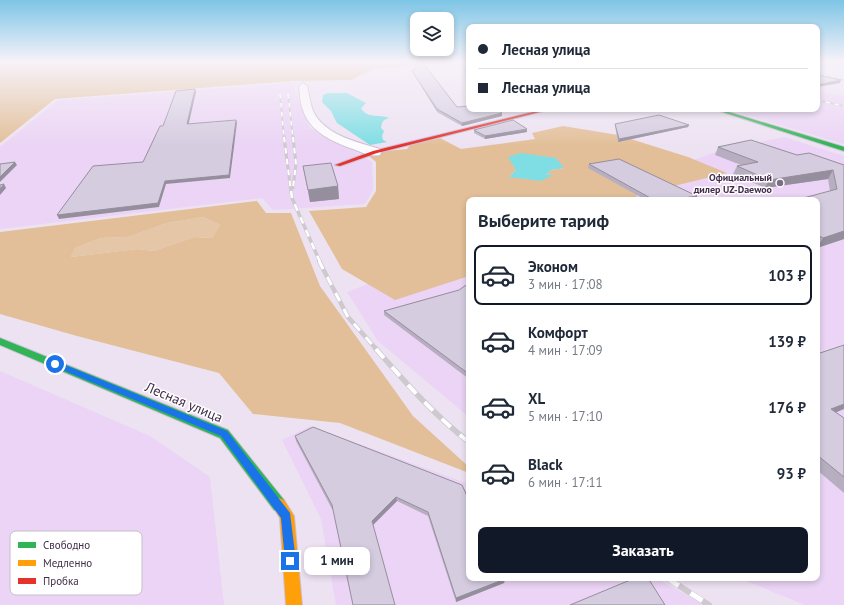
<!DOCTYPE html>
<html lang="ru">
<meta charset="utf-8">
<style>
body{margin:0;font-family:"PT Sans",sans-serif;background:#f2f2f3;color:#1f2937;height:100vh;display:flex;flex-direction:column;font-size:15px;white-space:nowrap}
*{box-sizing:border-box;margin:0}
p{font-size:13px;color:#747a83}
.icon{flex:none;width:22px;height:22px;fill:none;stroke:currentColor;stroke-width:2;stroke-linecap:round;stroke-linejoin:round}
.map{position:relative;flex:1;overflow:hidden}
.sheet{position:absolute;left:466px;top:197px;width:354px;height:384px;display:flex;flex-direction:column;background:#fff;border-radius:8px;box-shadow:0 2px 6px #0003}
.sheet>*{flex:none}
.guide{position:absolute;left:466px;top:24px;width:354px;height:88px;border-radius:8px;box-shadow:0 2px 6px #0003;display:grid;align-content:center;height:88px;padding:0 12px;background:#fff}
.fabs{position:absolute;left:410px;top:12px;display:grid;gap:8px}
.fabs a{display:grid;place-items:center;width:44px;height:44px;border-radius:8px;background:#fff;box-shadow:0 2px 6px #0003;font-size:20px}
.end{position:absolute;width:18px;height:18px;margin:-9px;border:5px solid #1a73e8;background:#fff;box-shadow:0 0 0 2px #fff}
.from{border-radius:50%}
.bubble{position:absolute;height:28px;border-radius:8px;background:#fff;box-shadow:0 2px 6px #0003;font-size:13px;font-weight:600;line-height:28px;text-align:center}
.guide b{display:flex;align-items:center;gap:14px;height:38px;font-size:15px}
.guide b+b{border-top:1px solid #e0e1e3}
.guide i{width:10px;height:10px;background:#1f2937}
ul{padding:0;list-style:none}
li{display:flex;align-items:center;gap:12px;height:60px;margin:0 8px 6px;padding:0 4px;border:2px solid transparent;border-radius:8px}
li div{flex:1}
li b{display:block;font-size:15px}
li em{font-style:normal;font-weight:600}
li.active{border-color:#111827}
li>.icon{width:36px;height:36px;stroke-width:1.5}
h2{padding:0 12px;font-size:18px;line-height:48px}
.primary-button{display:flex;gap:8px;margin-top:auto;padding:8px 12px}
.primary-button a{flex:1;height:46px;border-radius:8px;background:#111827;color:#fff;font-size:16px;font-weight:600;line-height:46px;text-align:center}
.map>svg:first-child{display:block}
</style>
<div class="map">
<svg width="844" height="605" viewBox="0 0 844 605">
<rect width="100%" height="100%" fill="#ede2f2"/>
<path fill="#ebd4f5" d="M292 83 310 128 356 152 372 162 373 190 365 204 273 210 262 198 0 229V147L58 100Z
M817 91 844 96V144L726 109H817Z
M784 137 844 156V605H805L739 578H817V200H587L718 151Z
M469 245V417L378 341 347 292Z
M0 371 150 436 210 477 224 605H0Z
M310 426 469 484V578H656L705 605H336L321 519 282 440Z"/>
<path fill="#e5c6a7" d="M203 217 220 225 212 238 194 237 154 251 137 249 71 257 75 248 101 238 128 237 167 223Z"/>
<path fill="#e2bf98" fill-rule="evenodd" d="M0 61H468L374 69 351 80 292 81 55 99 0 143Z
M563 126 618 135 688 157 727 173 637 195 635 200H469V276L395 300 342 269 309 211 366 207 376 191V162L369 156 386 151 407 149 410 145 440 138 461 149 535 139 532 133ZM564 168 551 170 546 174 552 175 509 177 516 170Z
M257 201 266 213H291L320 286 413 416 469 467V473L340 423 253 414 219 373 77 336 0 314V232ZM203 217 220 225 212 238 194 237 154 251 137 249 71 257 75 248 101 238 128 237 167 223Z"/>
<path fill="#7edee4" d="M328 93H347L366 103 361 108C367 119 380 114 389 118 383 120 382 121 381 128L384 131 382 136 383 140 387 142 370 145 337 123 331 111 322 102 323 95Z
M521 153 556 158 564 168 551 170 546 174 553 175 541 181 509 177 516 170 508 157Z"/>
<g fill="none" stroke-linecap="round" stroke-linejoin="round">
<defs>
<path id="street" d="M303 83 307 86C309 94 310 103 313 111 324 135 357 142 380 149L381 152 380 155C371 157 361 152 353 149 333 142 310 132 303 110 300 103 300 94 299 86Z"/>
<path id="fast" d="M713 109H719L844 147V151Z
M0 338 228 430 284 500 286 505 284 510 279 512 274 510 220 438 0 345Z"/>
<path id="slow" d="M279 498 284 500 294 516 302 605H286L280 518 272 505 274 500Z"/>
<path id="jam" d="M545 109H552L377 153 340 166 335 165 373 151Z"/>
</defs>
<use href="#street" stroke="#cebfd4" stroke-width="2"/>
<use href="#fast" stroke="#cebfd4" stroke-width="2"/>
<use href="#slow" stroke="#cebfd4" stroke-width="2"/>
<use href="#jam" stroke="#cebfd4" stroke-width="2"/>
<use href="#street" fill="#fcfbfd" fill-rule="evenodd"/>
<use href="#fast" fill="#30b455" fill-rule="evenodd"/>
<use href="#slow" fill="#ff9f0a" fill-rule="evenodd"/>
<use href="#jam" fill="#e5322d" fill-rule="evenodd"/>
<defs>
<path id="rail-far6" d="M826 61 844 65
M817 74 844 80
M288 92V95
M280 93V95"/>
<path id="rail-far5" d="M280 94 284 138
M288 94 293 138
M817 100 844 106"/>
<path id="rail-far4" d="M284 137 291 192
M293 137 296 164 293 188"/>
<path id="rail-far3" d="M291 191 292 198 320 262"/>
<path id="rail-far2" d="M319 261 348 317 377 350"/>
<path id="rail-far1" d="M376 349C405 382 434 415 469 442"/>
<path id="rail" d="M667 578 709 605"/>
</defs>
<use href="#rail-far6" stroke="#cec9cf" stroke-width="1.5"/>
<use href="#rail-far5" stroke="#cec9cf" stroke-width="2"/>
<use href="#rail-far4" stroke="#cec9cf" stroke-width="3"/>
<use href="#rail-far3" stroke="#cec9cf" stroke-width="3.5"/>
<use href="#rail-far2" stroke="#cec9cf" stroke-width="4.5"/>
<use href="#rail-far1" stroke="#cec9cf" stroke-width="5.5"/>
<use href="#rail" stroke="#cec9cf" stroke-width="6"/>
<use href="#rail-far6" stroke="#fff" stroke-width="1" stroke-dasharray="3.5" stroke-linecap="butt"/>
<use href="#rail-far5" stroke="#fff" stroke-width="1.5" stroke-dasharray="4.5" stroke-linecap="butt"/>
<use href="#rail-far4" stroke="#fff" stroke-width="2" stroke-dasharray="5.5" stroke-linecap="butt"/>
<use href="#rail-far3" stroke="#fff" stroke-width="2.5" stroke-dasharray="7" stroke-linecap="butt"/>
<use href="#rail-far2" stroke="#fff" stroke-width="3" stroke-dasharray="9" stroke-linecap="butt"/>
<use href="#rail-far1" stroke="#fff" stroke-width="4" stroke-dasharray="12" stroke-linecap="butt"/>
<use href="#rail" stroke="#fff" stroke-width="5" stroke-dasharray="14" stroke-linecap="butt"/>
</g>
<path fill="#b7afc1" d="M465 68H469V72L465 71Z
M412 71 457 107 502 116 462 126 437 112 413 73Z
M615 124 688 127 618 142 615 126Z
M474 130 527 132 485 139 474 133Z
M718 147 797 155 844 165V239L817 248V200L830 191 828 179 765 188 733 174 737 166 741 165 715 155Z
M589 164 697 196 696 199 692 200H646L588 168Z
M303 166 338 186 339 199 310 202Z
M469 283V379L384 315V311L459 290Z
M817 354 836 413 844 418V493L817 470Z
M295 436 462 485 505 579 504 583 456 602 428 516 397 501 373 525 332 509 296 441Z"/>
<path fill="#958f9d" d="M841 80 840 83 817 87V85Z
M195 89 196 92 188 127 187 124Z
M502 113V116L462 126V123Z
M236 120 237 123 230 178 166 184 159 207 59 219 57 215Z
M689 125 688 127 618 142 619 139Z
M527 129V132L485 139V136Z
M15 162 17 165 0 182V177Z
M833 170 828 179 765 188 769 180Z
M4 184 6 188 0 195V189Z
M338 186 339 199 310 202 308 190Z
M697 196 696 199 670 200Z
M844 231V239L817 248 823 238Z
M844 404V409L823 418 831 409Z
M396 497 397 501 373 525 372 521Z
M505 579 504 583 456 602V598Z"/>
<path fill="#d5cce0" stroke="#958f9d" d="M423 63 457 107 469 106V109H495L502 113 462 123 437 109 412 71Z
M817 75 841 80 817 85Z
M195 89 187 124 236 120 229 175 165 181 158 203 57 215 93 166 143 162 160 126H163L176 91Z
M659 115 689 125 619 139 615 124Z
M513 120 527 129 485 136 474 130Z
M751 140 797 155 809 153 844 165V231L823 238 817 235V200H796L837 189 833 170 769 180 737 166 758 162 718 147Z
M619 159 697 196 671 200H654L589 164Z
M15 162 0 177V164Z
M331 163 338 186 308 190 303 166Z
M4 184 0 189V185Z
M469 283V374L384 311 459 290Z
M844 345V404L831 409 844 418V477L817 455V354Z
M313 427 462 485 469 500V578H505V579L456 598 428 512 396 497 372 521 395 605H353L332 505 295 436Z
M635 578H648L665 605H570Z"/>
<linearGradient id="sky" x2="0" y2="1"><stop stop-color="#7dc5e6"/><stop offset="0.42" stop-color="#f7f2f9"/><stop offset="1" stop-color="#f7f2f9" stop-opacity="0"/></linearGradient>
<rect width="844" height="146" fill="url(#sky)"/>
<path fill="#1a73e8" d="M55 361 227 431 290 513 296 561 294 565 290 566 286 565 285 561 281 518 221 436 53 366V362Z"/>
<circle fill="#7e6d85" stroke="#fff" stroke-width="1.5" cx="780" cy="183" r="4"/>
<g text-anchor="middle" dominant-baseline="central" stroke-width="3" stroke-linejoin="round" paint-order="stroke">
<g font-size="10" font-weight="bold" fill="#422e4a" stroke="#fff" text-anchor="end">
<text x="772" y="177">Официальный<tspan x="772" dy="12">дилер UZ-Daewoo</tspan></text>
</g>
<g font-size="14" fill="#422e4a" stroke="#fff">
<text transform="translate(184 402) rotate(23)">Лесная улица</text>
</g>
</g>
<rect x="10" y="531" width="132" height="64" rx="6" fill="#fff" stroke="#c6c0c9" stroke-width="1"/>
<rect x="18" y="542" width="18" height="6" fill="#30b455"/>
<rect x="18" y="560" width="18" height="6" fill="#ff9f0a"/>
<rect x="18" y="578" width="18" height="6" fill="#e5322d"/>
<g font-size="11" fill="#422e4a">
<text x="43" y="549">Свободно</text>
<text x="43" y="567">Медленно</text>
<text x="43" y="585">Пробка</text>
</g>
</svg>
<div class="fabs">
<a><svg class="icon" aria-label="layers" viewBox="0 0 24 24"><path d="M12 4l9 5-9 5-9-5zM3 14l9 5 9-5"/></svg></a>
</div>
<i class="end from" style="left:55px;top:364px"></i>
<i class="end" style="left:290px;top:561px"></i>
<div class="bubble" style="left:304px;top:547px;width:66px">1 мин</div>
<div class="guide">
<b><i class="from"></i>Лесная улица</b>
<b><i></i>Лесная улица</b>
</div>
<section class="sheet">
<h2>Выберите тариф</h2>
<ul>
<li class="active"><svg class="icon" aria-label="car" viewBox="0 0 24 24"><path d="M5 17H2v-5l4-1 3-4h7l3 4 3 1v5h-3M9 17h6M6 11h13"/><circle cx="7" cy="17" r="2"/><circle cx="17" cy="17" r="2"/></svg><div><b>Эконом</b><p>3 мин · 17:08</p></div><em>103 ₽</em></li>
<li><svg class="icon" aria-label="car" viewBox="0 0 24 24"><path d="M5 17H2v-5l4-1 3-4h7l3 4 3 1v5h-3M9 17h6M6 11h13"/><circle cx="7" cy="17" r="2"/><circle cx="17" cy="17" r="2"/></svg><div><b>Комфорт</b><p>4 мин · 17:09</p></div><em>139 ₽</em></li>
<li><svg class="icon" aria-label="car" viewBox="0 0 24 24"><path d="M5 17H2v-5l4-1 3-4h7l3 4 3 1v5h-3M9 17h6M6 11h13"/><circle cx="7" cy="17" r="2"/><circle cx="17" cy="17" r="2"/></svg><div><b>XL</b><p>5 мин · 17:10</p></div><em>176 ₽</em></li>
<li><svg class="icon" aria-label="car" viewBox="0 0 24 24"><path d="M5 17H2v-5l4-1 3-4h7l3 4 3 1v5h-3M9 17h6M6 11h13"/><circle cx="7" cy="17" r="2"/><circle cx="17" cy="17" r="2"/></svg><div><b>Black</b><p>6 мин · 17:11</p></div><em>93 ₽</em></li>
</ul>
<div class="primary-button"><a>Заказать</a></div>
</section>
</div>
